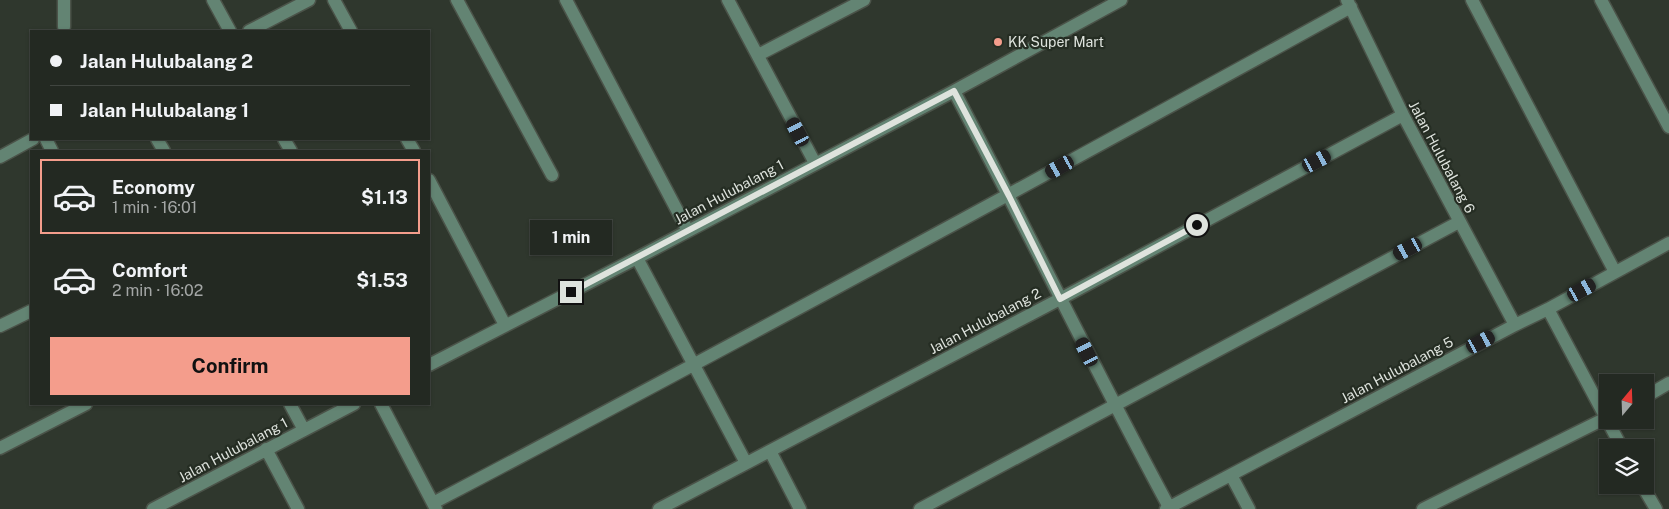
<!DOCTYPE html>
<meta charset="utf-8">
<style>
body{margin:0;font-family:"Public Sans",sans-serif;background:#2f352f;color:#f1f3f6;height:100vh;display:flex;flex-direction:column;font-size:19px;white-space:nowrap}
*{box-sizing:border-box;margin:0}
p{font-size:16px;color:#a3a6a5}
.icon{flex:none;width:28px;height:28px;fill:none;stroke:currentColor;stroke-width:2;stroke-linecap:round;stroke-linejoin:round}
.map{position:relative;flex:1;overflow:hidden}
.details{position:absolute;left:30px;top:150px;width:400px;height:255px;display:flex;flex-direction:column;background:#232922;border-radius:0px;box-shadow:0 1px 4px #0004,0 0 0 1px #404540}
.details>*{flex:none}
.top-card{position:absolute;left:30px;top:30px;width:400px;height:110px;border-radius:0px;box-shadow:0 1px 4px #0004,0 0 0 1px #404540;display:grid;align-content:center;height:110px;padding:0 20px;background:#232922}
.needle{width:32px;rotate:19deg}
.controls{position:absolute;left:1599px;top:374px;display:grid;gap:10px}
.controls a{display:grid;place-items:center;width:55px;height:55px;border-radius:0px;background:#232922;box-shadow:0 1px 4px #0004,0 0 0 1px #404540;font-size:25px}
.end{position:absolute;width:22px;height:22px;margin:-11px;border:6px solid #dee3dd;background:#111;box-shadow:0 0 0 2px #111}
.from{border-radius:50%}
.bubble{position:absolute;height:35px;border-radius:0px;background:#232922;box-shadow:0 1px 4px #0004,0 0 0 1px #404540;font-size:16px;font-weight:700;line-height:35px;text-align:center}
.car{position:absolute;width:15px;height:30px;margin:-15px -8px;border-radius:6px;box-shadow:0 0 4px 1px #0007;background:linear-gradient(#222 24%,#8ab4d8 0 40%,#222 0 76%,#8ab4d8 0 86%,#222 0)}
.top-card b{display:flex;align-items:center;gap:18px;height:48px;font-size:19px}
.top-card b+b{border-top:1px solid #404540}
.top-card i{width:12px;height:12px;background:#f1f3f6}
ul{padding:9px 0 0;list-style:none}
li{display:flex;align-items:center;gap:15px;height:75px;margin:0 10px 8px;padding:0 10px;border:2px solid transparent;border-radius:0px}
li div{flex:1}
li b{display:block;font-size:19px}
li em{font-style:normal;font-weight:700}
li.active{border-color:#f49d8c}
li>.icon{width:45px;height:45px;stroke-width:1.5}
.action{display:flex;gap:10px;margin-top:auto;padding:10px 20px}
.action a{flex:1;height:58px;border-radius:0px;background:#f49d8c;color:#111;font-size:20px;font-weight:700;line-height:58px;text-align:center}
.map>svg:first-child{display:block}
</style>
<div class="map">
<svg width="1669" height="509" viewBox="0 0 1669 509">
<rect width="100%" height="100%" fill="#2f372d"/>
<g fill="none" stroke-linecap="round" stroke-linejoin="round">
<defs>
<path id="minor" d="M64 0V27
M213 0 230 31
M334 0 351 31
M457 0 552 175
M566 0 688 231
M728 0 815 163
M1347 0 1403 115 1515 325
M1472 0 1615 272
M1601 0 1669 127
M249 31 309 0
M758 55 864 0
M954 91C1027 229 1095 370 1169 507
M46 139 52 151
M157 139 164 151
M284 139 291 151
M407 139 414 151
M0 157 33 139
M429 180 505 325
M637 258 746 463
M1548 309 1622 448
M0 326 31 311
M429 365 637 258 954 91 1121 0
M1645 397 1669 383
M290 404 304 430
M381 404 436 509
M0 448 86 404
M266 449 298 509
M770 451 800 509
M1231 475 1249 509
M1642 485 1656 509
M433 503C741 341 1046 175 1351 7
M153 509 354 404
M659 509 1060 299 1403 115
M920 509 1459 222
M1166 509 1515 325 1548 309 1669 243
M1423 509 1608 417"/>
</defs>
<use href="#minor" stroke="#4b5349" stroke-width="15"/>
<use href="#minor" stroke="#638473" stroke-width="12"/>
</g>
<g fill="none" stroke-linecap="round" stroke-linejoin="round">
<path stroke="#dee3dd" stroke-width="6" d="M571 292 954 91 1009 196 1060 299 1197 225"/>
</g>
<circle fill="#f49d8c" stroke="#252d23" stroke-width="2" cx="998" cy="42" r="5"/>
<g text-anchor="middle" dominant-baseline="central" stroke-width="4.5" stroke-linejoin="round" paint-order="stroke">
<g font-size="14" fill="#dee3dd" stroke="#252d23" text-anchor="start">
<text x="1008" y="42">KK Super Mart</text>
</g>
<g font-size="14" fill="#dee3dd" stroke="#252d23">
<text transform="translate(1442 157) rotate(62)">Jalan Hulubalang 6</text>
<text transform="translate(729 192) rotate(-28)">Jalan Hulubalang 1</text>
<text transform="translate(985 321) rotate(-28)">Jalan Hulubalang 2</text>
<text transform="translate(1397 370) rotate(-28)">Jalan Hulubalang 5</text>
<text transform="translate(233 450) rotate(-28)">Jalan Hulubalang 1</text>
</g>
</g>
</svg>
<div class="controls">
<a><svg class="needle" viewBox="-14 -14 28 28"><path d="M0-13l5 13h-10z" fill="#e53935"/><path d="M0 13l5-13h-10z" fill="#a3a6a5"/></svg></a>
<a><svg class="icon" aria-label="layers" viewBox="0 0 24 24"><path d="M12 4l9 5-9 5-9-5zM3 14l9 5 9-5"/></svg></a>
</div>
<i class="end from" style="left:1197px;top:225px"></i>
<i class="end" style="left:571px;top:292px"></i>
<div class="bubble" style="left:530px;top:220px;width:82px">1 min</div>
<i class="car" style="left:798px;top:132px;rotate:332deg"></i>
<i class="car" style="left:1317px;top:161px;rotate:62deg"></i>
<i class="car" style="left:1060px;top:167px;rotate:241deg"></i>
<i class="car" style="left:1408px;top:249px;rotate:242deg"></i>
<i class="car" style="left:1582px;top:290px;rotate:61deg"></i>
<i class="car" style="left:1481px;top:342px;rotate:62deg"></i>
<i class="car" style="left:1087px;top:352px;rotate:333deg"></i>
<div class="top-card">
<b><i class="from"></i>Jalan Hulubalang 2</b>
<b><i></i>Jalan Hulubalang 1</b>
</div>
<section class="details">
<ul>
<li class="active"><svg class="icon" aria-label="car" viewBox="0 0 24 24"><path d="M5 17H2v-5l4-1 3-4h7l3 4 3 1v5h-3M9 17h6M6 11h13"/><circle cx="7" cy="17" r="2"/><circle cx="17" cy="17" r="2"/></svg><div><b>Economy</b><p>1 min · 16:01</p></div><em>$1.13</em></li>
<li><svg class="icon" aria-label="car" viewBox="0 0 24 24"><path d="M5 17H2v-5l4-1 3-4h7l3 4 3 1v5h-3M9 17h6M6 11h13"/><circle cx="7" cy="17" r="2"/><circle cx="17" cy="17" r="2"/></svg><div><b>Comfort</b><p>2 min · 16:02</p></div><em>$1.53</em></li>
</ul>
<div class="action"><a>Confirm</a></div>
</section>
</div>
